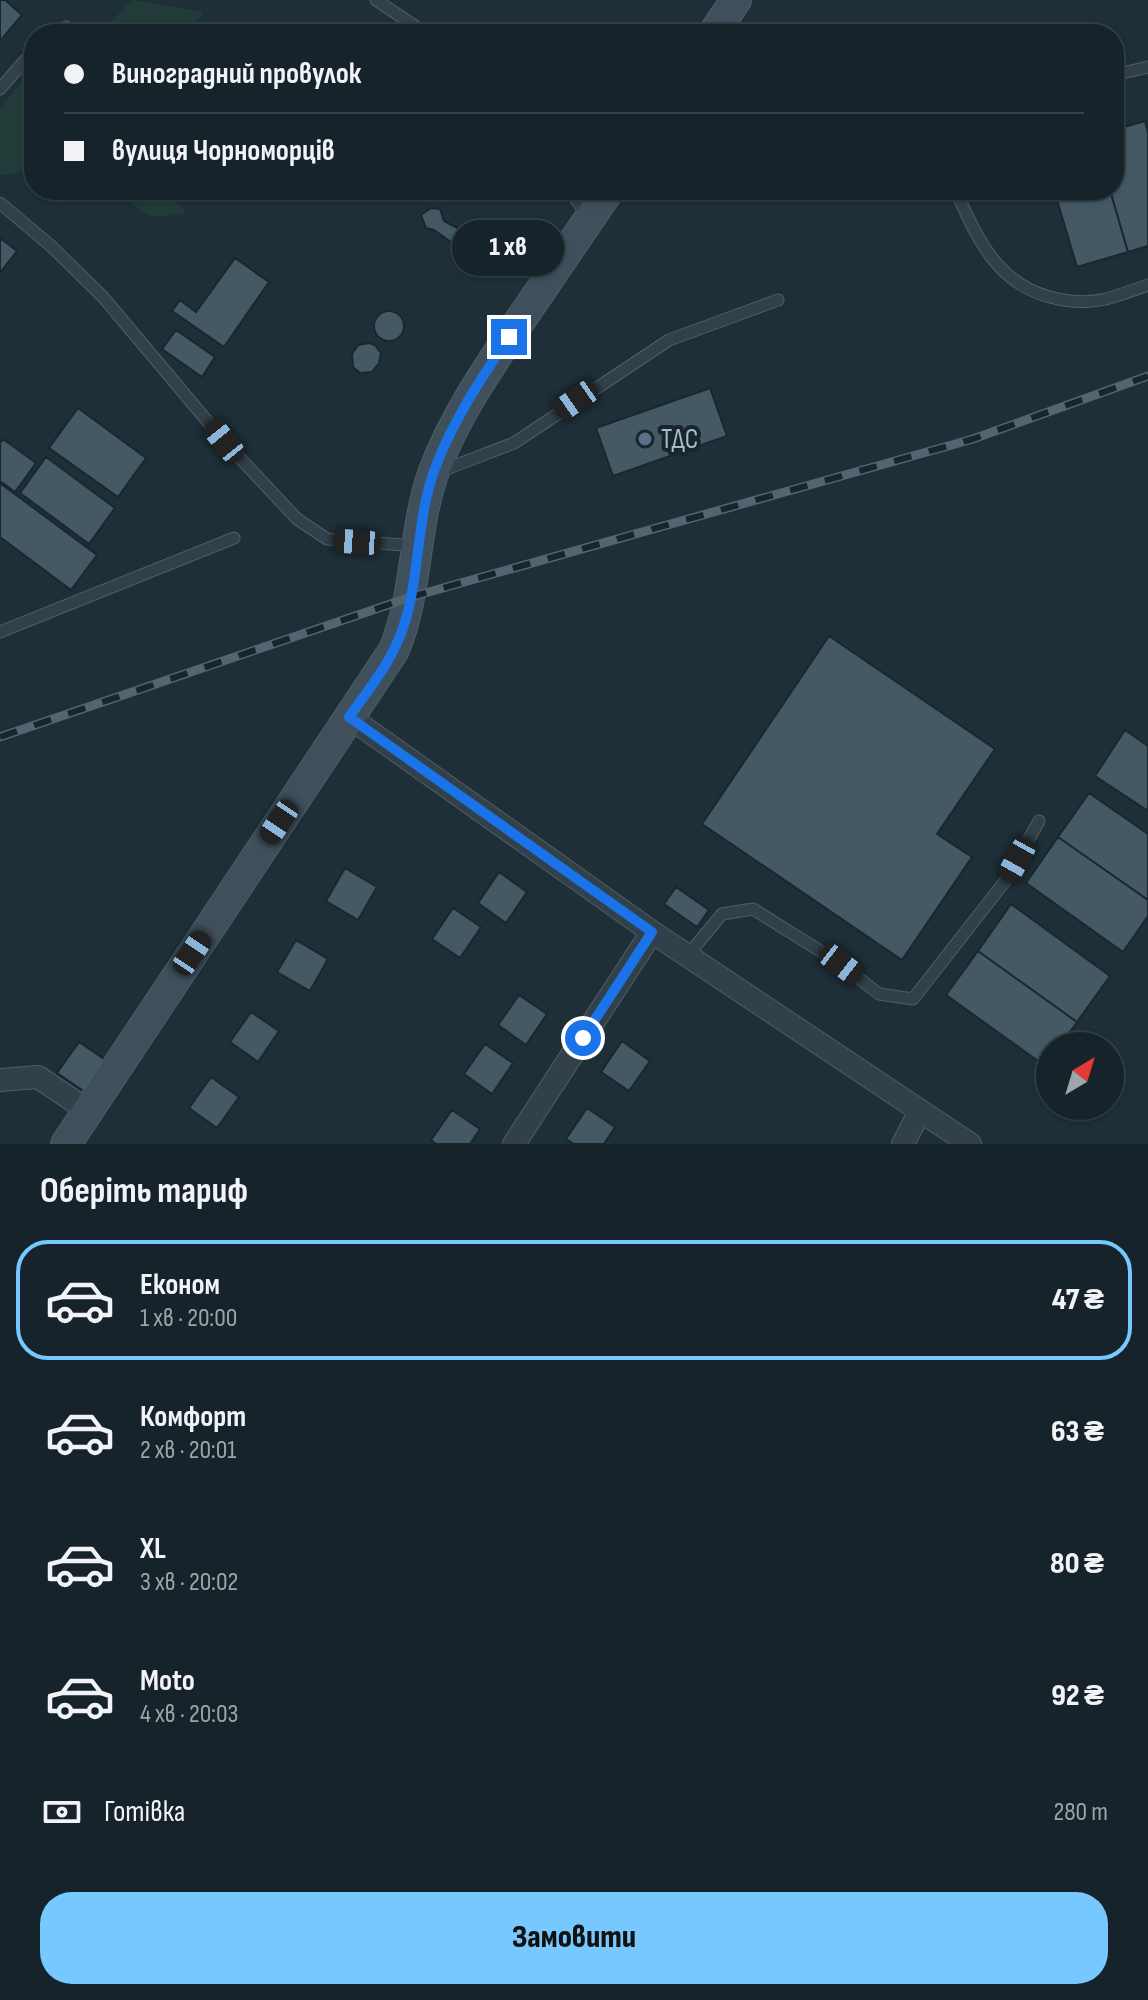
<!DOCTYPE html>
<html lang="uk">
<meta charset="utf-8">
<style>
body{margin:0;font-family:"Sofia Sans Condensed",sans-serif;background:#1f2b32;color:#f1f3f6;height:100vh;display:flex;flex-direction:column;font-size:30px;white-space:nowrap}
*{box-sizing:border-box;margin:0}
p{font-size:26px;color:#9ea4a8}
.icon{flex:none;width:44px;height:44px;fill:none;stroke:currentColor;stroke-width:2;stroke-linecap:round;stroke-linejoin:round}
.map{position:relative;height:1144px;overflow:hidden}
.sheet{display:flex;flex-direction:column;background:#16232a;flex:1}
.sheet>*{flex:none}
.guide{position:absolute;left:24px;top:24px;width:1100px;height:176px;border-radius:32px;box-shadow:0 2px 6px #0004,0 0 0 2px #354047;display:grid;align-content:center;height:176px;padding:0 40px;background:#16232a}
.needle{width:52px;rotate:38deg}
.tools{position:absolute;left:1036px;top:1032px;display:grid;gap:16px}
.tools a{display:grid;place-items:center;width:88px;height:88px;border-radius:50%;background:#16232a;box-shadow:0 2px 6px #0004,0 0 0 2px #354047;font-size:40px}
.end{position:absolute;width:36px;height:36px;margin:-18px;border:10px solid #1a73e8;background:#fff;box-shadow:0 0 0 4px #fff}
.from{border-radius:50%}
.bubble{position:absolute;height:56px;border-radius:28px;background:#16232a;box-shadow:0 2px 6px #0004,0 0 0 2px #354047;font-size:26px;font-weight:800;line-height:56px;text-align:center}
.car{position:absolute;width:24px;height:48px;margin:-24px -12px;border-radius:10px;box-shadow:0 0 6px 2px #0007;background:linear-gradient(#222 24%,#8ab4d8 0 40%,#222 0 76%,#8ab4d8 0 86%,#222 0)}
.guide b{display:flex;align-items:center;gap:28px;height:76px;font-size:30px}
.guide b+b{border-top:2px solid #354047}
.guide i{width:20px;height:20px;background:#f1f3f6}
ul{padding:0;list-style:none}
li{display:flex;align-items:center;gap:24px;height:120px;margin:0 16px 12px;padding:0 24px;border:4px solid transparent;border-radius:32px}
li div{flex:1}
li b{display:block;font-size:30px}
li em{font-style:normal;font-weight:800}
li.on{border-color:#77c8ff}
li>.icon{width:72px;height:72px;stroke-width:1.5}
h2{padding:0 40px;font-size:36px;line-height:96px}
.pay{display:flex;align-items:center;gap:20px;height:88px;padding:0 40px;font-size:30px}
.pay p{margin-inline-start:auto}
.primary-button{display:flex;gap:16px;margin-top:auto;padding:16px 40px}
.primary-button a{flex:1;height:92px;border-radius:32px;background:#77c8ff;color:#111;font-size:32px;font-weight:800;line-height:92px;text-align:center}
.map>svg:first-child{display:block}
</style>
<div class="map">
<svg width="1148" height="1144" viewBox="0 0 1148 1144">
<rect width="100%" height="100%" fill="#1e2f38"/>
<path fill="#213b38" d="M131 0H134L204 12 186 34H101Z
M34 67V161L18 173 0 175V108Z
M120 190H165L187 213C146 219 149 220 120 190Z"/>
<path fill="#455965" stroke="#19272f" stroke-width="2" d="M0 0H5L22 15 0 41Z
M1145 121 1148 132V246L1128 252 1110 190H1114V130Z
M1054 190H1110L1128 252 1077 267Z
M431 208 440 209 444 221 469 234 472 238 470 247 462 253 453 250 451 242 434 230 426 228 421 215Z
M0 238 17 251 0 273Z
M235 258 269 282 224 347 172 311 180 300 196 312Z
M374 326a15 15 0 1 1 30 0a15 15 0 1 1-30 0Z
M176 330 215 357 202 377 162 349Z
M369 343 375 345 381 353 379 363 372 372 360 373 353 367 352 354 358 345Z
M710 388 727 436 613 476 596 428Z
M78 408 146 458 118 497 49 448Z
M3 439 36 463 15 492 0 481V443Z
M46 457 115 508 89 544 20 493Z
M0 483 97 555 71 590 0 537Z
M829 636 995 749 937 834 972 857 902 960 702 824Z
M1125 730 1148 746V811L1095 776Z
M1089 793 1148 834V900L1058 837Z
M1058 837 1148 900V916L1123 952 1026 883Z
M345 868 377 887 358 920 326 901Z
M499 872 527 892 506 923 478 903Z
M676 887 709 910 697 927 664 904Z
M1011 904 1110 976 1077 1022 978 951Z
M453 908 481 927 460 958 432 939Z
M296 940 328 959 310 991 277 972Z
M978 951 1077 1022 1060 1046H1050V1060L1045 1066 946 995Z
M519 995 547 1014 526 1045 498 1025Z
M251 1012 279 1031 258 1062 230 1042Z
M622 1041 650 1061 629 1091 601 1072Z
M79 1042 107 1061 85 1092 57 1073Z
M485 1044 513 1063 492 1094 464 1074Z
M211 1077 239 1097 217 1128 189 1108Z
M587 1108 615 1127 604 1144H574L566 1139Z
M452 1110 480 1129 470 1144H436L431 1140Z"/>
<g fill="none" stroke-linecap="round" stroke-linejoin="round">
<defs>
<path id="lane" d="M376 0 427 34
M47 34 66 27
M1114 75 1148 67
M0 89 34 50
M569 190 587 215
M955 190C977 237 996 283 1050 297 1068 302 1089 303 1106 299 1120 295 1134 290 1148 285
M0 203 51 246 103 297 224 441 297 519 327 539 416 546
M441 471 514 443 669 340 778 300
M0 632 234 538
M688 955 722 914 753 909 841 964 879 994 913 999 1006 880 1039 821"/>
<path id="street" d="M349 717 652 932 970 1144
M0 1080 38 1077 87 1110
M514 1144 652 932
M903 1144 920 1111"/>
<path id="secondary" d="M713 34 736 0
M66 1144 394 650C418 592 413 529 434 471 455 416 487 370 519 322 549 278 579 234 609 190"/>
</defs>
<use href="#lane" stroke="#4f5e67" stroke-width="13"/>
<use href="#street" stroke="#4f5e67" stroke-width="24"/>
<use href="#secondary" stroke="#4f5e67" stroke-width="32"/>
<use href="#lane" stroke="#314049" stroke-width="11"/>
<use href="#street" stroke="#314049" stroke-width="22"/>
<use href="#secondary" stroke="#3f505c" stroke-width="30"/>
<defs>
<path id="rail" d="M0 737 411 597 973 439 1148 376"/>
</defs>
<use href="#rail" stroke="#536570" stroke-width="9"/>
<use href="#rail" stroke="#17252d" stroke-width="6" stroke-dasharray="18" stroke-linecap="butt"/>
</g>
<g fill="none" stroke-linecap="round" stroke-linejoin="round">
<path stroke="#1a73e8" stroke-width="10" d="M509 337C480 380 452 422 434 471 416 522 420 578 403 628 392 661 369 689 349 717L652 932 583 1038"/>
</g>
<circle fill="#5c6f8a" stroke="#17252d" stroke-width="3" cx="645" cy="439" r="8"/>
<g text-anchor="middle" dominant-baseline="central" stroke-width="8" stroke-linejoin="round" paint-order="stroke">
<g font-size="28" fill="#abbbc6" stroke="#17252d" text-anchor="start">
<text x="661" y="439">ТДС</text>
</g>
</g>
</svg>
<div class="tools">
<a><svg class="needle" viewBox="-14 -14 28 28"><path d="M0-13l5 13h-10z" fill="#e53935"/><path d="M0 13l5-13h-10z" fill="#9ea4a8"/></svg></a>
</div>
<i class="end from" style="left:583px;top:1038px"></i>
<i class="end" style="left:509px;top:337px"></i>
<div class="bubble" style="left:452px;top:220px;width:112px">1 хв</div>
<i class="car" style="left:576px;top:400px;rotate:235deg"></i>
<i class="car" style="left:224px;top:441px;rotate:321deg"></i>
<i class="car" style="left:357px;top:542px;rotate:274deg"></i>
<i class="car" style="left:279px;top:822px;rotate:214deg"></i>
<i class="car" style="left:1017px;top:860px;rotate:209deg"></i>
<i class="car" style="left:192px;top:953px;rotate:34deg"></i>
<i class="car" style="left:841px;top:964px;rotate:128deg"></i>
<div class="guide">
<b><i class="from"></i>Виноградний провулок</b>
<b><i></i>вулиця Чорноморців</b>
</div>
</div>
<section class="sheet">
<h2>Оберіть тариф</h2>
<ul>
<li class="on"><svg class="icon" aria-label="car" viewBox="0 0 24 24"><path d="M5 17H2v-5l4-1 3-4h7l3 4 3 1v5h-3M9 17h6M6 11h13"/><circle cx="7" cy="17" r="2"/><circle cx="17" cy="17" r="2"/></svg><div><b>Економ</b><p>1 хв · 20:00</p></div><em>47 ₴</em></li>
<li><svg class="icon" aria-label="car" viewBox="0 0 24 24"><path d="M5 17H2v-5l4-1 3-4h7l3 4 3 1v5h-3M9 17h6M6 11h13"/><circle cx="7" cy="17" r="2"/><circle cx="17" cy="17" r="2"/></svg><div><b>Комфорт</b><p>2 хв · 20:01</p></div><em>63 ₴</em></li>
<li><svg class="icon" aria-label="car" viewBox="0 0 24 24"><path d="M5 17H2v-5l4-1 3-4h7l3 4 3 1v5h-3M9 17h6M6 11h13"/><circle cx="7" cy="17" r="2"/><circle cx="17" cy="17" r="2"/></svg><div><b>XL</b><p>3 хв · 20:02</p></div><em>80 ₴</em></li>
<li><svg class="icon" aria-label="car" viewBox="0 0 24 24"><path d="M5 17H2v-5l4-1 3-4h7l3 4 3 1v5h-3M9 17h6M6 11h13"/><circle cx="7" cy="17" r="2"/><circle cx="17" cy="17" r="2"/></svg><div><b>Moto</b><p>4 хв · 20:03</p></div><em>92 ₴</em></li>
</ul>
<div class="pay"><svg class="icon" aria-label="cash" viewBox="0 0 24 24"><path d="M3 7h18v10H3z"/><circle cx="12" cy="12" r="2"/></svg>Готівка<p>280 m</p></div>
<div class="primary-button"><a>Замовити</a></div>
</section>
